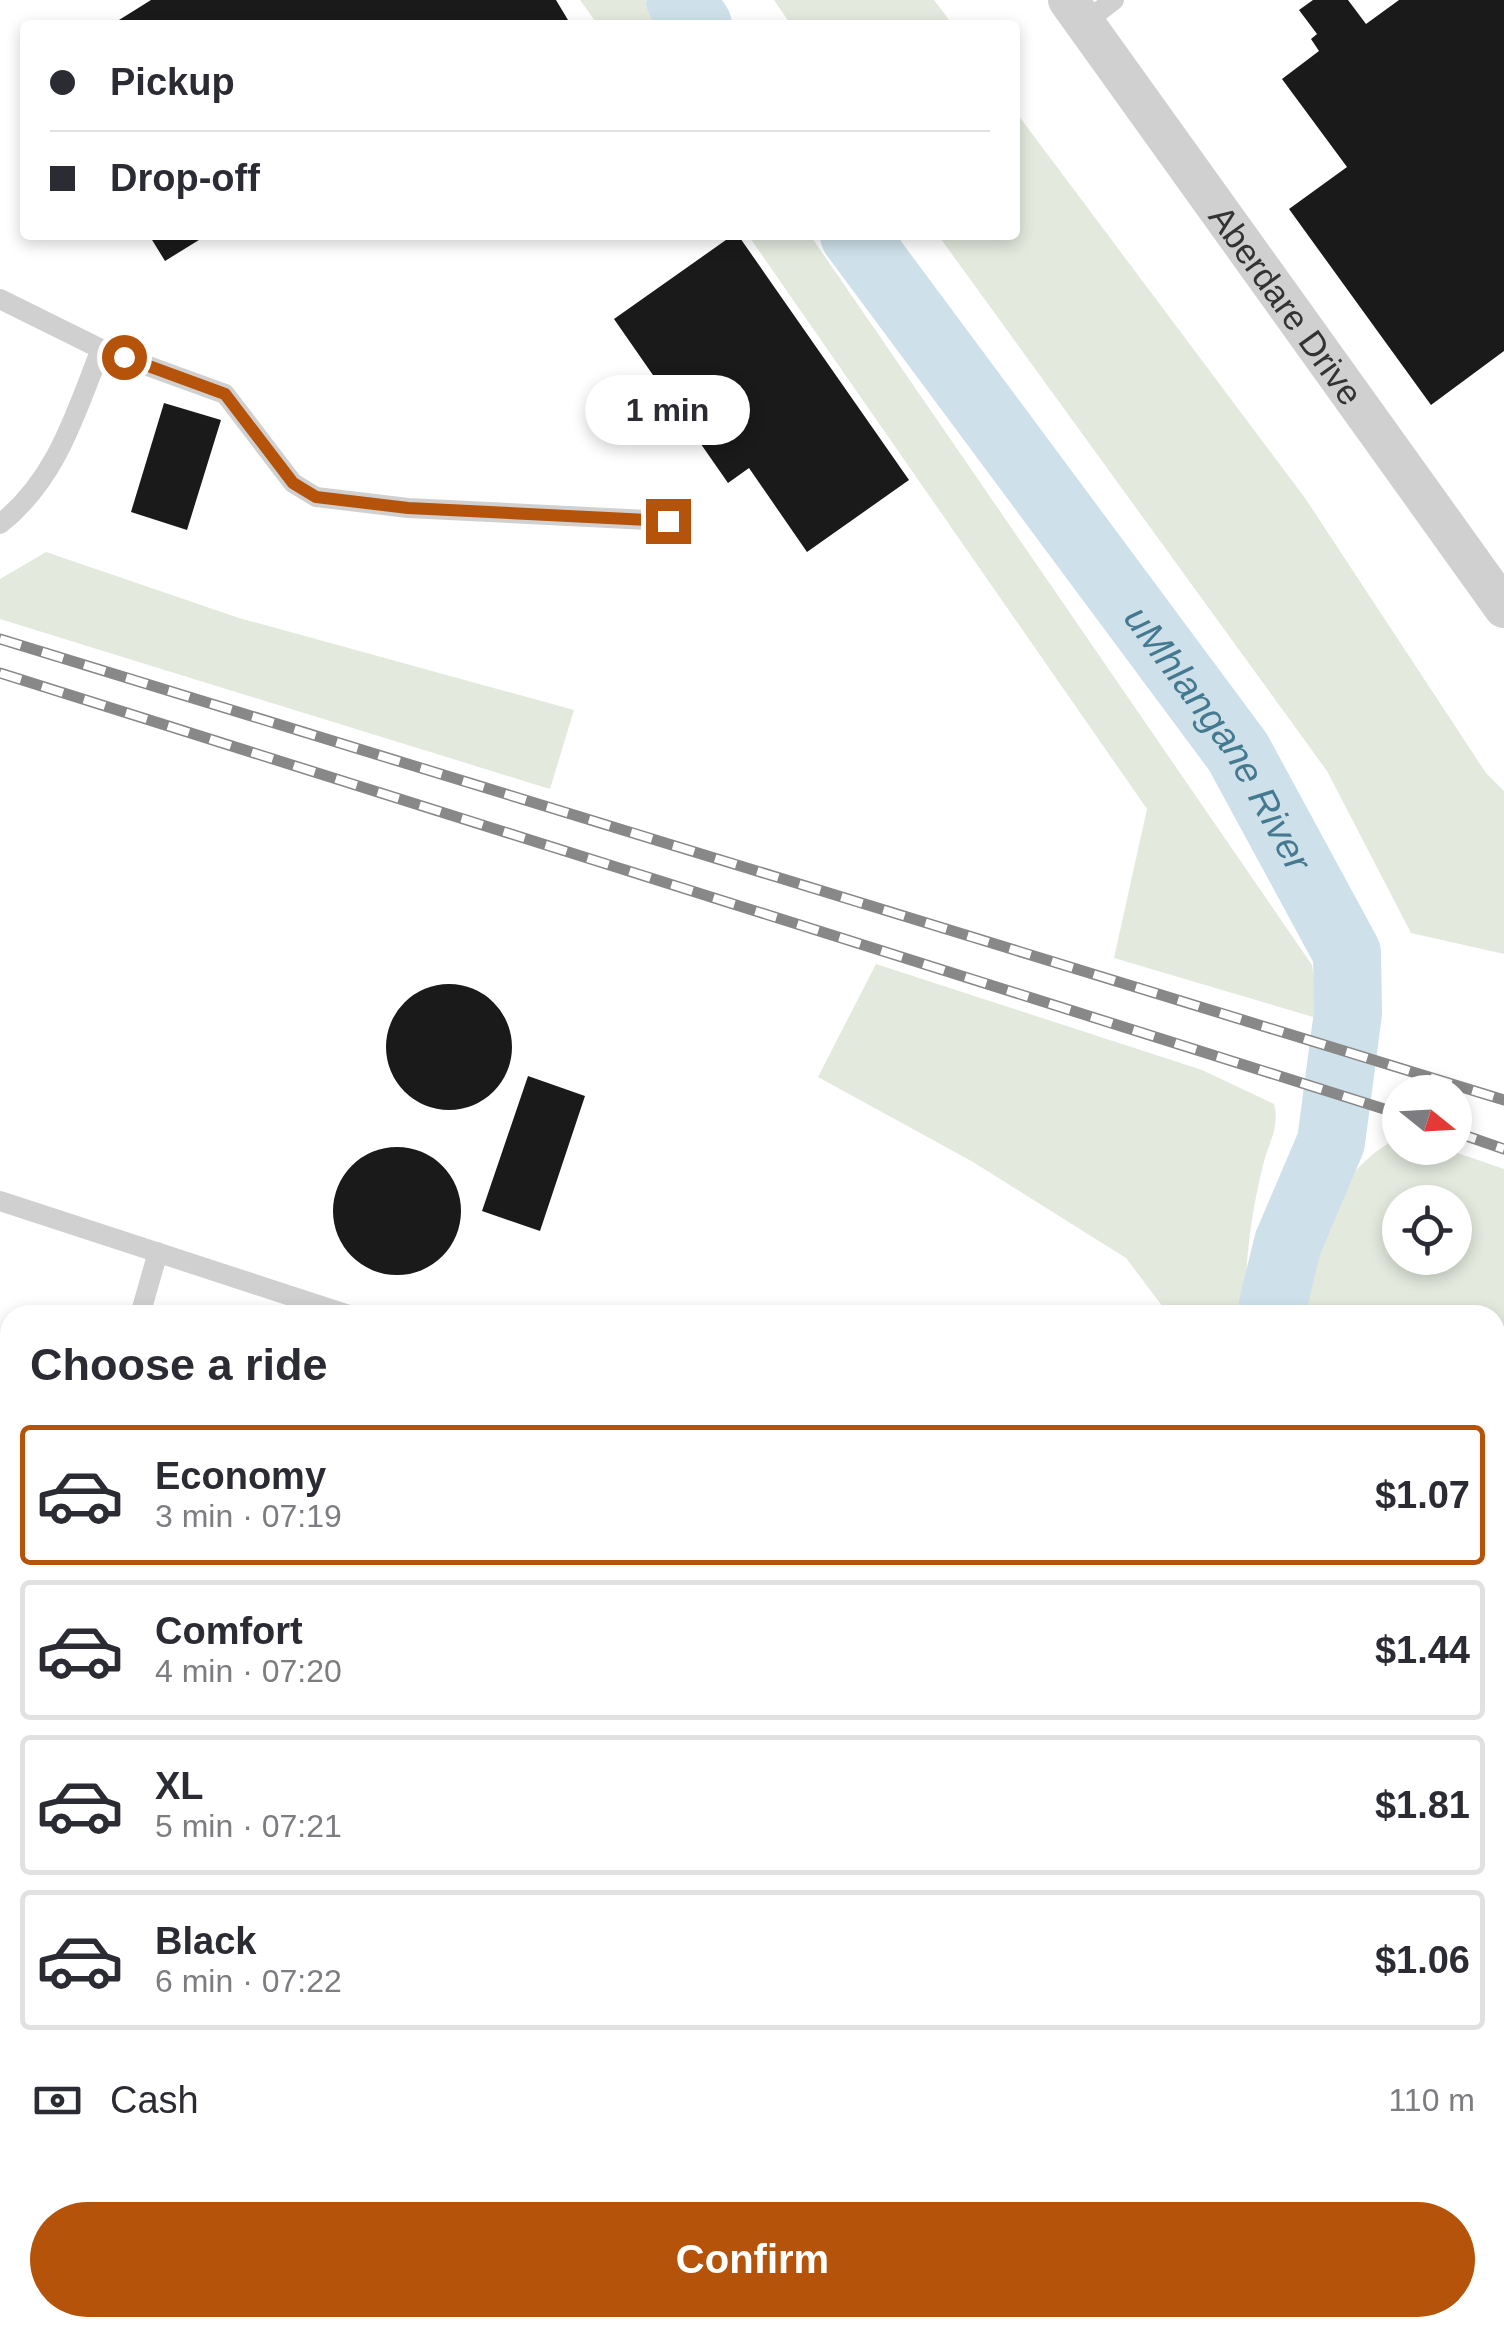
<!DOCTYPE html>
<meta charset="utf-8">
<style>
body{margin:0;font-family:Arial,sans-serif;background:#f2f2f3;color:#2b2b33;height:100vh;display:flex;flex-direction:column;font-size:38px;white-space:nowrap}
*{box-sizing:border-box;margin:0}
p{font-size:32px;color:#7c7c81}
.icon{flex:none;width:55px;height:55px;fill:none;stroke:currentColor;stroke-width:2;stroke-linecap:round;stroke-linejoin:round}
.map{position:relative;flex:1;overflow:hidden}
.side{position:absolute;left:0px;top:1305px;width:1505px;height:1032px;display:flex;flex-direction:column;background:#fff;border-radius:30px 30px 0 0;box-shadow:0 5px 15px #0003}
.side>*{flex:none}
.guide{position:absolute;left:20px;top:20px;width:1000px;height:220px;border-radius:10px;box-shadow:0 5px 15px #0003;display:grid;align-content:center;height:220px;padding:0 30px;background:#fff}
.needle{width:65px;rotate:108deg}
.fabs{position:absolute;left:1382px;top:1075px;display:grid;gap:20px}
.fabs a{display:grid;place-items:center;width:90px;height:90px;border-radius:50%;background:#fff;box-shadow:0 5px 15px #0003;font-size:50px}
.end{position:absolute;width:45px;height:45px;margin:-22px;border:12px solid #b45309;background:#fff;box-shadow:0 0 0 5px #fff}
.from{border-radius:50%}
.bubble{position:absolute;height:70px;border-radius:35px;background:#fff;box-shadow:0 5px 15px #0003;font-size:32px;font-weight:700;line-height:70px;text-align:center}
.guide b{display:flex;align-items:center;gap:35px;height:95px;font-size:38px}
.guide b+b{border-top:2px solid #e1e1e2}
.guide i{width:25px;height:25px;background:#2b2b33}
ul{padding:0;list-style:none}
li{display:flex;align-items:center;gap:30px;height:140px;margin:0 20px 15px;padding:0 10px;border:5px solid #e1e1e2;border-radius:10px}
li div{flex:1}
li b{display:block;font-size:38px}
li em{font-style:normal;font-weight:700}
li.selected{border-color:#b45309}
li>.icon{width:90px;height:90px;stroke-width:1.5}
h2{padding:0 30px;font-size:45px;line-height:120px}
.pay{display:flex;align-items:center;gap:25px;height:110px;padding:0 30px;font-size:38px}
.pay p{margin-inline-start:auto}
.button{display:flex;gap:20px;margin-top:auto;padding:20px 30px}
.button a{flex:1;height:115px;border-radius:60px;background:#b45309;color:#fff;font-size:40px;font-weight:700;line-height:115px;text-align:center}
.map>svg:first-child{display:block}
</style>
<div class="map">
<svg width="1504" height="2336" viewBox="0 0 1504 2336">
<rect width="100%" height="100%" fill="#fff"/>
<path fill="#e3e9dd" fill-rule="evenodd" d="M580 0H645L662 25H598Z
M774 0H934L953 25H791Z
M1015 111 1305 498 1486 773 1504 791V954L1411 933 1327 771 938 235H1015Z
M748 235H810L1312 965 1320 1019 1114 958 1147 809Z
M46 552 239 618 574 710 550 789 0 619V579Z
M876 964 1202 1070 1274 1104C1280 1128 1269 1141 1263 1165 1251 1214 1244 1265 1246 1315H1169L1126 1258 973 1162 818 1077Z
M1400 1137V1148H1443L1504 1169V1626L1495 1612V1315H1304C1303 1247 1337 1167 1400 1137ZM1455 1202V1258H1400V1202Z
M1495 1763 1504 1778V2336H1250L1251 2328H1495Z"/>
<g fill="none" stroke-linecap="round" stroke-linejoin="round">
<g stroke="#cee1ea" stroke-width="68">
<path d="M680 0 698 25"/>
<path id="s1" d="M854 235 1238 752 1347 953 1348 1013 1331 1142 1288 1243 1273 1304 1275 1315"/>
<path d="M1495 1735 1504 1751"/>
</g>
</g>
<path fill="#1a1a1a" d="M151 0H556L571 25H111Z
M1313 0H1348L1366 24 1399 0H1504V351L1431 405 1289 209 1347 167 1282 79 1319 51 1311 39 1317 34 1299 10Z
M149 235H207L165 261Z
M733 235H738L909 480 807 552 749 468 728 483 614 319Z
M164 403 221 420 187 530 131 512Z
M386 1047a63 63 0 1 1 126 0a63 63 0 1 1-126 0Z
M528 1076 585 1096 540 1231 482 1211Z
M333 1211a64 64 0 1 1 128 0a64 64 0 1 1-128 0Z"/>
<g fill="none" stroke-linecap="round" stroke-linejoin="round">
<path stroke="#d0d0d0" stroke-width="20" d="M1084 23 1114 0
M0 299 101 349 225 394 293 483 316 497 408 508 668 521
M0 524C57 479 75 414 101 349
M0 1201 349 1315
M140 1315 158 1252
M0 1800 10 1758"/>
<path stroke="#d0d0d0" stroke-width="40" id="s2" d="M1068 0 1504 608"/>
<defs>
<path id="rail" d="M0 639 1504 1100
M0 673 1400 1114
M1455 1132 1504 1149"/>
</defs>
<use href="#rail" stroke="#888" stroke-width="11"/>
<use href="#rail" stroke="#fff" stroke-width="8" stroke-dasharray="22" stroke-linecap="butt"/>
</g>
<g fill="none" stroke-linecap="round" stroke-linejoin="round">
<path stroke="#b45309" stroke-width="12" d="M124 357 225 394 293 483 316 497 408 508 668 521"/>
</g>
<g text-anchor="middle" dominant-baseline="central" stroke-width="10" stroke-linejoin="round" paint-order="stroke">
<g font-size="35" fill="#333" stroke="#fff">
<text stroke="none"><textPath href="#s2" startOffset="375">Aberdare Drive</textPath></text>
</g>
<g font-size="38" font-style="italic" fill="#457990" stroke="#fff">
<text stroke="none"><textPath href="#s1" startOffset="622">uMhlangane River</textPath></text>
</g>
</g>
</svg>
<div class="fabs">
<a><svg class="needle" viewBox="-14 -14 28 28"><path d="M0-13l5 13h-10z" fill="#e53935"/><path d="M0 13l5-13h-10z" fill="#7c7c81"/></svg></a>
<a><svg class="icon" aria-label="locate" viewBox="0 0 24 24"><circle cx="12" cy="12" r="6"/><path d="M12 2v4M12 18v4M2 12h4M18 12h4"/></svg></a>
</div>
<i class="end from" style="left:124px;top:357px"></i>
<i class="end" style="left:668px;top:521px"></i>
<div class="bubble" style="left:585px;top:375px;width:165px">1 min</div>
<div class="guide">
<b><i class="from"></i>Pickup</b>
<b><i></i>Drop-off</b>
</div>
<section class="side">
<h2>Choose a ride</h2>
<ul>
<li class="selected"><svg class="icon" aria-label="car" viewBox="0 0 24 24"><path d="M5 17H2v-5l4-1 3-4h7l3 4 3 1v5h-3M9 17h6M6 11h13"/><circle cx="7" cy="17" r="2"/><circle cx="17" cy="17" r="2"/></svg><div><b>Economy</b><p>3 min · 07:19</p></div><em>$1.07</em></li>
<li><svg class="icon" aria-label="car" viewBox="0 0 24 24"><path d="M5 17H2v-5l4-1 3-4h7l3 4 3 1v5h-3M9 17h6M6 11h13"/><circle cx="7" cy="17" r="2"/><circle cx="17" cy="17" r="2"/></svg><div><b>Comfort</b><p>4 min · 07:20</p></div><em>$1.44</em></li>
<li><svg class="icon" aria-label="car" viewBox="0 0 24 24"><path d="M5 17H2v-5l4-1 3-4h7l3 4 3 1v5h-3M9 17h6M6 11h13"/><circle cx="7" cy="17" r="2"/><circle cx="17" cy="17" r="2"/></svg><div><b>XL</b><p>5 min · 07:21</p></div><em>$1.81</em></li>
<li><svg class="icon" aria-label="car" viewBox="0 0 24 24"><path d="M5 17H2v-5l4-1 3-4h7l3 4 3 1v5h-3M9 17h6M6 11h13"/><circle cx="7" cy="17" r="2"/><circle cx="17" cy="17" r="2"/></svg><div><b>Black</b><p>6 min · 07:22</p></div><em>$1.06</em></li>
</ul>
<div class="pay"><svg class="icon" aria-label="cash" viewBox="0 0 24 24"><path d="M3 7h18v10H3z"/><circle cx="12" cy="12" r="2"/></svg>Cash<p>110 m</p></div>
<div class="button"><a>Confirm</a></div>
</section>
</div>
